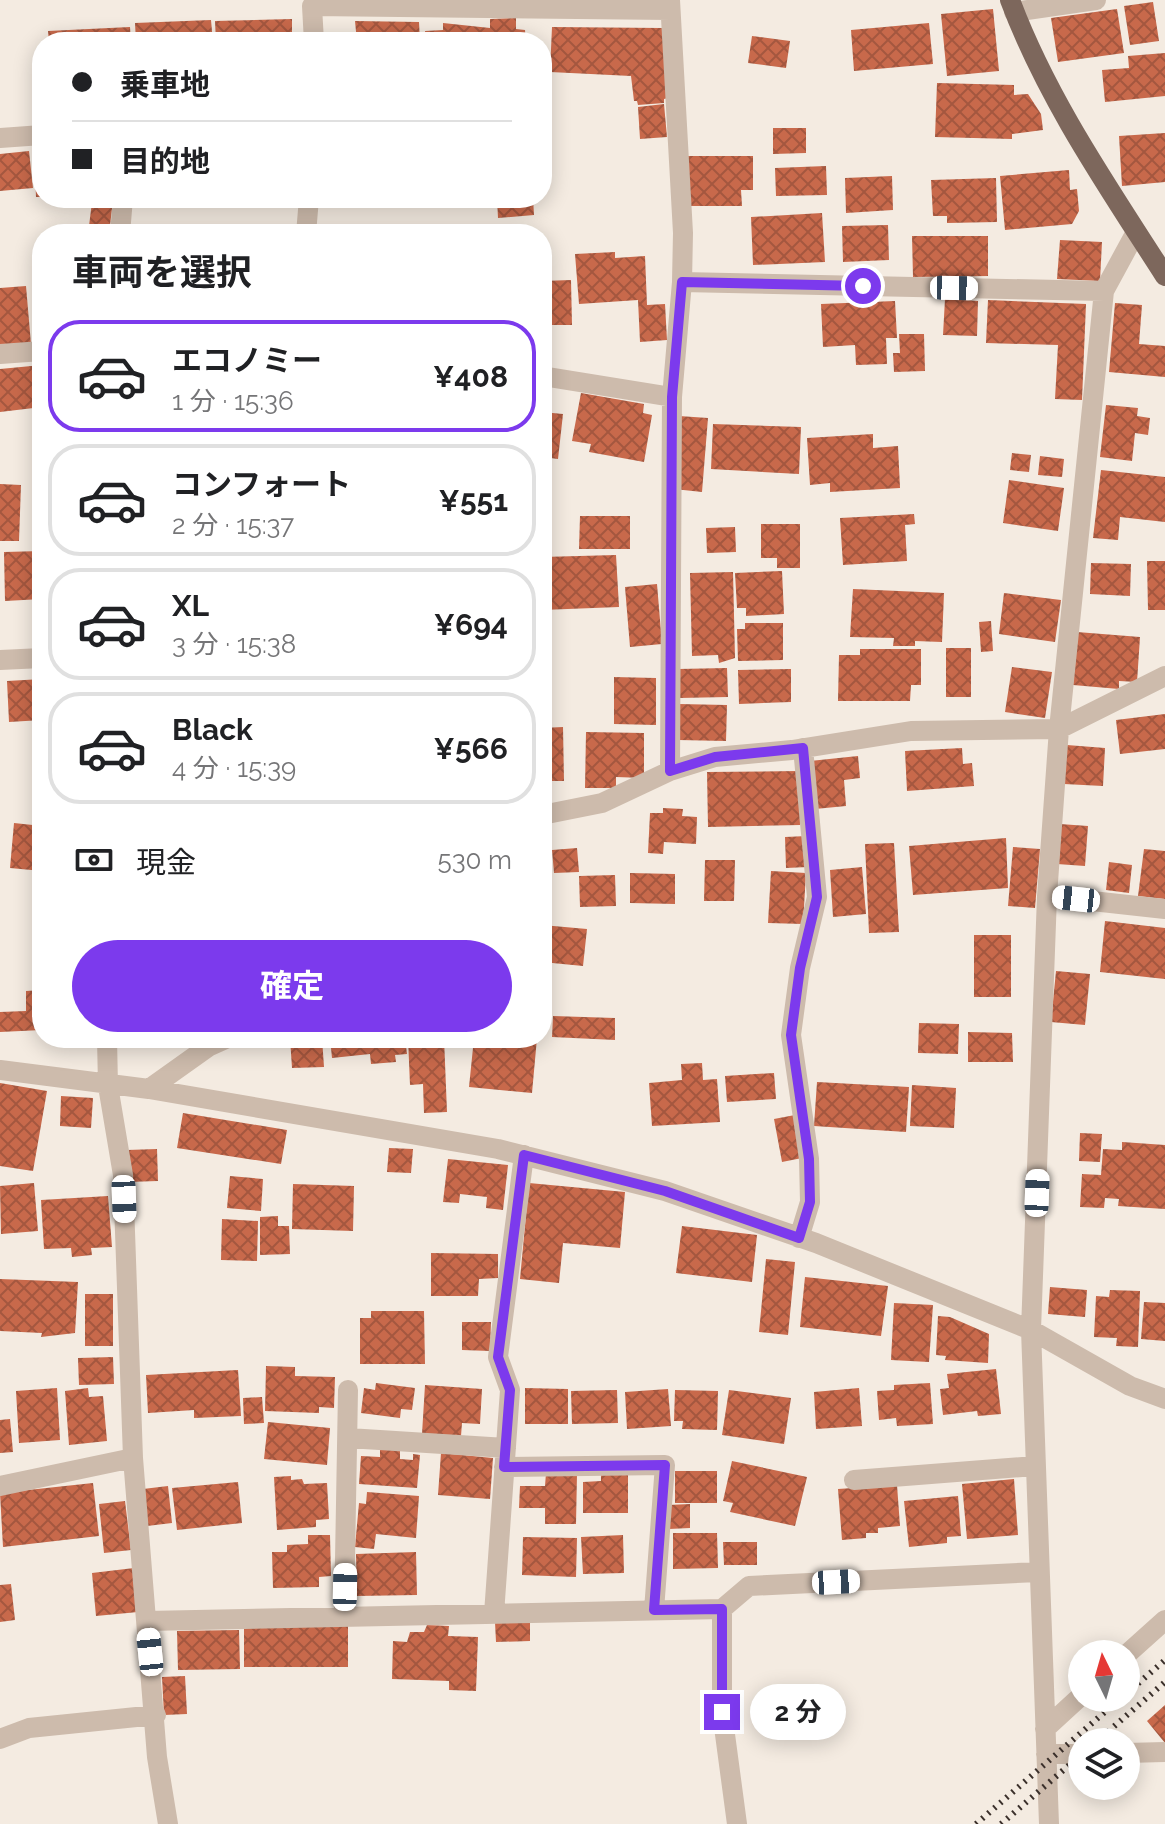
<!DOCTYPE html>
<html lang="ja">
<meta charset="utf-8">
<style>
body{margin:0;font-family:Raleway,"Noto Sans JP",sans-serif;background:#f2f2f2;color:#202124;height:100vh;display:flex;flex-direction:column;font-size:30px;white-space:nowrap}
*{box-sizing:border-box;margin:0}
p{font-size:26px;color:#757577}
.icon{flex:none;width:44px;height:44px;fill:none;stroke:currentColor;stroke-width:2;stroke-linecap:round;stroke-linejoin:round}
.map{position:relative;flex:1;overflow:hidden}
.panel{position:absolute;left:32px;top:224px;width:520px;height:824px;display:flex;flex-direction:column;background:#fff;border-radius:32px;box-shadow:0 4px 20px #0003}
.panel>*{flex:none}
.guide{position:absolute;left:32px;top:32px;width:520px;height:176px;border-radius:32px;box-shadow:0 4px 20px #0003;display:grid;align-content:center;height:176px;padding:0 40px;background:#fff}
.needle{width:52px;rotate:355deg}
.tools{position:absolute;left:1068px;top:1640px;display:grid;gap:16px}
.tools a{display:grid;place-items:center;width:72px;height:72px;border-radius:50%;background:#fff;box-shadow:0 4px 20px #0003;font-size:40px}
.end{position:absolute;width:36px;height:36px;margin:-18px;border:10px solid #7c3aed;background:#fff;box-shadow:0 0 0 4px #fff}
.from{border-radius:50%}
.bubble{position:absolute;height:56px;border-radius:28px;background:#fff;box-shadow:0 4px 20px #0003;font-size:26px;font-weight:700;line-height:56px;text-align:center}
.car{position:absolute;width:24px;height:48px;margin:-24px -12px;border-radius:10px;box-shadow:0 0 6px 2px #0007;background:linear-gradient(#fff 24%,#345 0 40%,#fff 0 76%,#345 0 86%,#fff 0)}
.guide b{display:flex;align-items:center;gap:28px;height:76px;font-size:30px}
.guide b+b{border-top:2px solid #e0e0e0}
.guide i{width:20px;height:20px;background:#202124}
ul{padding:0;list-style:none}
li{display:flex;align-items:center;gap:24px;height:112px;margin:0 16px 12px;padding:0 24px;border:4px solid #e0e0e0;border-radius:32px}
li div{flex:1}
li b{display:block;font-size:30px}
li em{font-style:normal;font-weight:700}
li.selected{border-color:#7c3aed}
li>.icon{width:72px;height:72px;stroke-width:1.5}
h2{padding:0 40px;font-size:36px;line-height:96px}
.pay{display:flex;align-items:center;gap:20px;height:88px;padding:0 40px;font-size:30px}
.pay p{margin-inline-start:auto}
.button{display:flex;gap:16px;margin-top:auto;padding:16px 40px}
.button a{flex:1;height:92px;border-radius:48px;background:#7c3aed;color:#fff;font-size:32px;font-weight:700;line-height:92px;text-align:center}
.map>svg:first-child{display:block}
</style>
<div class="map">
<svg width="1165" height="1824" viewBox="0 0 1165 1824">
<defs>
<pattern id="building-cross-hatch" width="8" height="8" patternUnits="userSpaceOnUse" patternTransform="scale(2)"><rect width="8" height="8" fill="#c8694b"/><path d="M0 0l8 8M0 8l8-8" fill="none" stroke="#a4573f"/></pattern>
</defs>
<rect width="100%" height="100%" fill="#f4ebe1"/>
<path fill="url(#building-cross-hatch)" d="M1153 2 1159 41 1130 45 1124 6Z
M993 9 999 71 947 76 941 14Z
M1117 9 1124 53 1058 62 1051 18Z
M516 18V29L525 30 526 42H426L425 31 443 30V23L490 28V19Z
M292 19V42H216L215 21Z
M211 20 213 42H136L135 23Z
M355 21 419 22 420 42H357Z
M929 23 933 64 854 71 851 30Z
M130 27 131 42H49L48 31Z
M552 27 662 28 668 98 664 99V103L638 105 637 101H634L631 76 550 72Z
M349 33 350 42H324L323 35Z
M752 36 790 41 786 68 748 63Z
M1165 53V96L1105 102 1102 70 1129 68 1128 56Z
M937 83 1014 85V95L1028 94 1041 114 1043 130 1012 134V139L935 137Z
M664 104 667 137 640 139 638 107Z
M773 128H806V153L773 154Z
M1165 133V182L1122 186 1119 136Z
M34 146H42V197H36Z
M29 151 33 188 0 191V154Z
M688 156H753V190H741L742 206H688Z
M826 166 827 195 776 196 775 168Z
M1069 170 1070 190 1077 189 1079 211 1072 224 1005 230 1000 176Z
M892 176 893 210 846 213 845 178Z
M996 178 997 222 947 223V216H933L931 180Z
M53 198 113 200 109 234H88L92 202 53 204Z
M497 198H533L534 215 498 218Z
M822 213 825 262 753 265 751 217Z
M888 225 889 260 843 262 842 226Z
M517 229 518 234H495V231Z
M912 236H988V276L913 277Z
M1060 240 1102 242 1100 281 1057 279Z
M615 252V258L645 256 647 305 665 304 667 340 640 342 638 300 579 304 575 254Z
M571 280 572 325H542V281Z
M26 286 31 344 0 346V288Z
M945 299 978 301 977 336 943 335Z
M988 300 1086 304 1082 400 1055 399 1058 345 986 343Z
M895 301 897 338H886L887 364 856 365 855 345 823 347 821 304Z
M1115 303 1142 305 1139 344 1165 346V377L1109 372Z
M899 334H924L925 371 894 372 893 353H900Z
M42 365V407L0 412V369Z
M581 393 644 404 643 413 652 415 644 462 589 452 591 444 572 441Z
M1106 405 1138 408 1137 416 1150 418 1148 435 1135 433 1132 461 1100 457Z
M542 412 563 414 558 459 542 457Z
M679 416 708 418 702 492 674 489Z
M713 424 801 427 799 474 711 469Z
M873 434V448L898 446 900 488 830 492V483L810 485 807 438Z
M1012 453 1031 455 1029 472 1010 470Z
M1040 456 1064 459 1062 477 1038 475Z
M1101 470 1165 477V522L1120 517 1118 540 1093 538Z
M1009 480 1064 488 1058 531 1003 523Z
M0 484 21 485 19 541H0Z
M914 514 915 524 905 525 907 561 843 565 840 518Z
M580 516H630V549H579Z
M761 524H800V568H777V558H761Z
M735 527 736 552 707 553 706 528Z
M42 551V599L5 601 4 552Z
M616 555 619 607 542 610V557Z
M1147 561H1165V610H1148Z
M1091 563 1131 564 1130 596 1090 594Z
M782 571 784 614 746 616V608H737L735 573Z
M733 572 735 658 719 663 718 655 692 656 690 573Z
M657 584 662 644 630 647 625 587Z
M853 589 944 593 942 642 915 641V646H893L894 638 850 637Z
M1004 593 1061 600 1055 642 999 634Z
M991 621 993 651 981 652 979 622Z
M745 623H783V660L738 661 737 629H745Z
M1077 632 1140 637 1137 682 1119 681V689L1073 685Z
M946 648H971V697H946Z
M860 649H921V685H911L910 701H838L839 655H860Z
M1012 667 1052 672 1045 718 1005 712Z
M727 668 728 697 679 698 678 669Z
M791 669V702L739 704 738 670Z
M614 677 656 678V725L614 724Z
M42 679V720L9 722 7 681Z
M679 704 727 705 726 741 678 740Z
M1165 714V749L1120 754 1116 720Z
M563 727 564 781H542V728Z
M586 732 644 733V778L616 777V788H585Z
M1067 745 1105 748 1103 786 1064 784Z
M962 748 963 764 972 763 974 786 907 791 905 751Z
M858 756 860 778 844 780 846 806 815 809 810 761Z
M799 771 800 825 708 827 707 772Z
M663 808 683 809 682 816 697 817 696 844 664 842 663 854 648 853 650 813H663Z
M14 823 42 826V871L10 868Z
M1060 824 1088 826 1085 866 1057 864Z
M807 836 808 867 786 868 785 837Z
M1006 838 1008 888 913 895 909 846Z
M894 843 899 932 869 933 865 844Z
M1013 847 1040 849 1035 908 1008 906Z
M577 848 579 872 554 873 552 850Z
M1144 849 1165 851V899L1138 896Z
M705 860H735L734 901H704Z
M1109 862 1132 865 1129 893 1106 890Z
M862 867 866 914 833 917 830 870Z
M771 871 806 873 803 924 768 923Z
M630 873 675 874V904L630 903Z
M615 875 616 906 580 907 579 876Z
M1105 921 1165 928V979L1100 972Z
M542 925 587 929 583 966 542 962Z
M974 935H1011V997H974Z
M1056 971 1090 974 1085 1025 1051 1022Z
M42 990V1030L0 1032V1012L26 1011V991Z
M553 1016 615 1018V1040L552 1037Z
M919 1023 959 1024 958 1054 918 1053Z
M968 1032 1012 1033 1013 1062H968Z
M290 1038H322L324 1067 292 1068Z
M330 1038H405L407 1054 395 1055 396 1062 371 1064 370 1054 332 1058Z
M408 1038H444L447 1112 424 1113 423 1084 410 1085Z
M474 1038H537L532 1093 469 1087Z
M702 1063 703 1080 717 1079 720 1122 652 1126 649 1083 682 1080 681 1064Z
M774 1073 776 1099 727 1102 725 1076Z
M817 1082 909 1087 906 1132 814 1126Z
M0 1083 47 1091 33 1171 0 1166Z
M912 1085 956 1088 954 1128 910 1126Z
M61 1096 93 1098 91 1128 60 1126Z
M183 1113 287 1130 281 1164 177 1148Z
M795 1115 802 1158 782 1162 774 1119Z
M1080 1133 1102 1134 1100 1162 1079 1161Z
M1122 1142 1165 1145V1209L1118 1206 1119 1199 1105 1198 1104 1208 1080 1207 1082 1174 1101 1175 1103 1149 1122 1150Z
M389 1148 413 1149 411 1173 387 1172Z
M157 1149 158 1181 128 1182 127 1150Z
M448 1159 508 1165 503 1210 486 1208 487 1197 460 1194 459 1203 443 1202Z
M230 1176 263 1179 261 1211 227 1208Z
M34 1183 38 1231 1 1234 0 1186Z
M529 1183 625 1192 620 1248 563 1243 559 1283 520 1279Z
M293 1184 354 1186 353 1231 292 1229Z
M108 1196 112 1247 91 1248 92 1255 72 1257 71 1248 44 1249 41 1200Z
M278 1216V1226H289L290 1254 260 1255V1217Z
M222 1219 258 1221 257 1261 221 1260Z
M682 1226 757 1235 752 1282 676 1273Z
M431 1253 498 1254V1278L479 1279 478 1296H431Z
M766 1259 795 1262 788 1335 759 1332Z
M805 1277 888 1286 881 1336 800 1327Z
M0 1279 78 1282 75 1333 41 1337 42 1333 0 1331Z
M1050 1287 1087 1290 1085 1317 1048 1314Z
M1110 1290 1140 1291 1138 1347 1116 1346 1117 1338 1094 1337 1096 1296 1109 1297Z
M85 1294H113V1346H85Z
M1144 1302 1165 1303V1341L1141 1339Z
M894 1303 933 1305 929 1362 891 1360Z
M371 1311H424L425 1364H360V1318H371Z
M938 1316 950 1317 989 1334 988 1363 945 1360 946 1356 936 1355Z
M462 1322H491L490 1351 462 1350Z
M113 1357 114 1384 79 1385 78 1358Z
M266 1366 295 1367V1376L335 1377 334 1408 319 1407V1413L265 1411Z
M996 1369 1001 1414 978 1416 977 1411 943 1415 940 1389 949 1388 947 1374Z
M238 1370 241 1416 194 1418V1410L148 1413 146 1375Z
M376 1383 415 1388 412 1410 401 1409 400 1418 361 1413 364 1388 375 1390Z
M930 1383 933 1424 897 1426 896 1418 879 1420 877 1391 894 1390V1385Z
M425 1385 482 1389 480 1424 462 1423 461 1436 422 1434Z
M57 1388 60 1440 19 1443 16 1391Z
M88 1388 89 1397 103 1396 107 1441 69 1445 65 1391Z
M525 1388 568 1389V1424H525Z
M859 1388 862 1426 816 1429 814 1392Z
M668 1389 671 1426 627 1429 625 1392Z
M617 1390 618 1423 572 1424 571 1391Z
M675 1390 718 1391 717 1430 682 1429 683 1421H674Z
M729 1390 791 1398 784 1444 722 1435Z
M262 1397 264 1423 244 1424 243 1398Z
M10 1419 13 1452 0 1453V1420Z
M268 1422 330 1428 327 1465 264 1459Z
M380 1443 400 1445V1459L413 1460V1454L420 1455 417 1488 359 1484 361 1456 380 1457Z
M441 1453 493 1458 490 1499 438 1495Z
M732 1461 807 1477 795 1526 730 1512 733 1503 723 1501Z
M675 1471H717V1503H675Z
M601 1472H628V1513H583V1482L601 1481Z
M546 1473 577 1474 576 1524H545V1508H519L520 1486H545Z
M291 1476V1480L302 1479 304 1484 327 1483 329 1519 316 1520V1527L277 1530 274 1477Z
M1014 1479 1018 1535 967 1539 962 1484Z
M238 1482 242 1523 177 1530 172 1488Z
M93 1483 99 1536 3 1547 0 1493Z
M897 1485 900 1526 878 1528V1533H866V1538L842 1540 838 1489Z
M168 1486 172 1523 147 1526 143 1489Z
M367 1492 419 1496 416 1538 376 1534 374 1549 355 1547 359 1503 366 1504Z
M958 1496 961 1536 947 1537V1543L909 1547 904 1501Z
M125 1501 131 1550 104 1553 99 1504Z
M690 1504V1528L669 1529 668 1505Z
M673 1533H717L718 1568 673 1569Z
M308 1535H330L331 1576 319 1577V1587L273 1588 272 1552H287V1545L308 1544Z
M623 1535 624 1573 583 1574 581 1537Z
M523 1537 577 1538 576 1577 522 1575Z
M723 1542H757V1565H724Z
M416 1552 417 1595 357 1596 356 1554Z
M134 1568 138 1612 96 1616 92 1573Z
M11 1584 15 1620 0 1622V1585Z
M530 1621V1641L496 1642 495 1622Z
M244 1625H348V1667H244Z
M427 1625 449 1626 448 1636 478 1637 476 1691 449 1690V1681L392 1679 393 1641 407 1642 410 1632H424Z
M239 1630 240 1669 178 1670 177 1631Z
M185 1676 187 1714 164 1715 162 1677Z
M1165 1705V1743L1147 1721Z"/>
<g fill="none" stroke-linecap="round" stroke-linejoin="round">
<path stroke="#cdbbac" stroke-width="20" d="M1014 12 1096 0
M314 42 312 6 670 10
M0 138 42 135
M120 234 123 198
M306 234 309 198
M682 282 1104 291
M0 354 42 351
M542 376 672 397
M0 660 42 658
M670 771 672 397 682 282 683 233 670 0
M542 815 602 803 670 771 715 757 792 750 911 731 1059 729 1165 676
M1047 896 1165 909
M107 1038 108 1086 123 1175 133 1458 157 1757 168 1824
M0 1070 149 1089 498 1149 665 1191 816 1243 1031 1330 1130 1386 1165 1399
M149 1089 208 1047 228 1038
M799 1238 810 1202 809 1159 791 1035 800 968 817 897 803 748
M348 1438 506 1448
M504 1467 665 1465 654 1610
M854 1480 1035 1466
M0 1486 133 1458
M494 1614 510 1390 498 1357 524 1155
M344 1617 348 1390
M147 1621 722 1609
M1126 1655 1165 1620
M1045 1729 1082 1695
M0 1739 29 1728 156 1715
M1126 1753 1165 1752
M1046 1754H1082
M737 1824 722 1712V1609L749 1586 1038 1572
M1049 1824 1031 1330 1047 896 1059 729 1104 291 1136 232"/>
<path stroke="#7d675c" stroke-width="20" d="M1010 0C1047 99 1108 187 1165 276"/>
<path stroke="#3b302b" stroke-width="6" stroke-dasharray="2 6" stroke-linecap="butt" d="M1126 1694 1165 1660
M1096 1742 1165 1682
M976 1824 1121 1698
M1001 1824 1082 1754"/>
</g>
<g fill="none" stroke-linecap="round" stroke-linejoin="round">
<path stroke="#7c3aed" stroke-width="10" d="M722 1712V1609L654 1610 665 1465 504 1467 510 1390 498 1357 524 1155 665 1191 799 1238 810 1202 809 1159 791 1035 800 968 817 897 803 748 715 757 670 771 672 397 682 282 863 286"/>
</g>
</svg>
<div class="tools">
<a><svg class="needle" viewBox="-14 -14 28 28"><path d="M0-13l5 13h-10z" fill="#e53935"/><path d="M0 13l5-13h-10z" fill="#757577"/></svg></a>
<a><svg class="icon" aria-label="layers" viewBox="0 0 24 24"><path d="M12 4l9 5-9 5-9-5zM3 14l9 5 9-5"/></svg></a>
</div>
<i class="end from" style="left:863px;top:286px"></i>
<i class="end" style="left:722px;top:1712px"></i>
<div class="bubble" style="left:750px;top:1684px;width:96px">2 分</div>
<i class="car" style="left:954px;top:288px;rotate:91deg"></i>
<i class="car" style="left:1076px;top:899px;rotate:276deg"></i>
<i class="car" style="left:1037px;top:1193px;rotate:2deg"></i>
<i class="car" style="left:124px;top:1199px;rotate:178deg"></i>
<i class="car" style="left:836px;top:1582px;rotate:87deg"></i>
<i class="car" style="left:345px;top:1587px;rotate:1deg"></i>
<i class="car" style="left:150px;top:1652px;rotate:354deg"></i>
<div class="guide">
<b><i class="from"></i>乗車地</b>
<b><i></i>目的地</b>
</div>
<section class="panel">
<h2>車両を選択</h2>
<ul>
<li class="selected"><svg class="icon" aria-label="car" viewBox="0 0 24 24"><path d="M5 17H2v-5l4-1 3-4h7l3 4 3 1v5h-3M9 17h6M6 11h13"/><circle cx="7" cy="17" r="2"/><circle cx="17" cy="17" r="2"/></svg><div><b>エコノミー</b><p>1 分 · 15:36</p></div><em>¥408</em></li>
<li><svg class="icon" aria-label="car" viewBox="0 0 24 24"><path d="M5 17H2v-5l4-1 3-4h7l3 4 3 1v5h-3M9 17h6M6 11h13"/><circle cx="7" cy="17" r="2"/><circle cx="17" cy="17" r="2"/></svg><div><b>コンフォート</b><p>2 分 · 15:37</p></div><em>¥551</em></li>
<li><svg class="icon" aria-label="car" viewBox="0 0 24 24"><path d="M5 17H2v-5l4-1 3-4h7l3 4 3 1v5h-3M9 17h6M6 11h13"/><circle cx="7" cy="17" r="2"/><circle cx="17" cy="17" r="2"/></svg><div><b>XL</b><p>3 分 · 15:38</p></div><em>¥694</em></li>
<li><svg class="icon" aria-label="car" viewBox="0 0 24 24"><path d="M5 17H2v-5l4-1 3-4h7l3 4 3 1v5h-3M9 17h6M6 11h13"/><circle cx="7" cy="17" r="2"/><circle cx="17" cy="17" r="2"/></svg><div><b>Black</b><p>4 分 · 15:39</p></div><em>¥566</em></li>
</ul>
<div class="pay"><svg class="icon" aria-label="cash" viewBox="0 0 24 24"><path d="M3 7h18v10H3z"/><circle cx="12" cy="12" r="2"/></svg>現金<p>530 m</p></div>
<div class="button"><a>確定</a></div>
</section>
</div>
